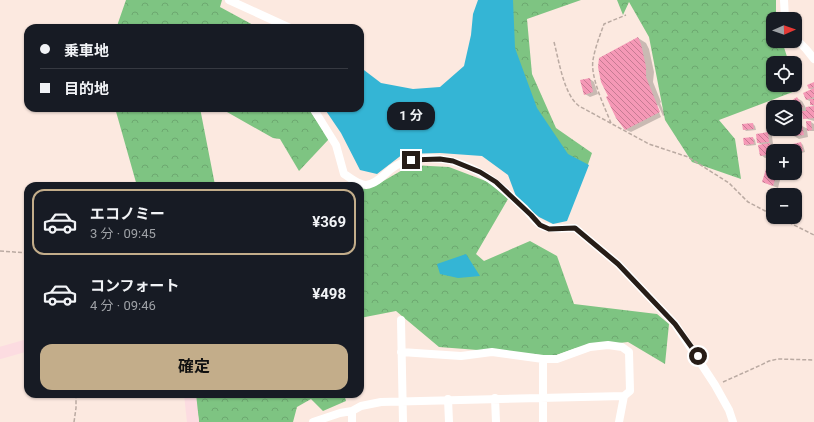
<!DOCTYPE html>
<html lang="ja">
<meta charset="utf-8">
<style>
body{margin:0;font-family:Roboto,"Noto Sans JP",sans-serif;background:#242831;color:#f1f3f6;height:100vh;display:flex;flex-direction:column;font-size:15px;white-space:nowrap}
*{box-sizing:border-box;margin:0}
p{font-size:13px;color:#9ea1a6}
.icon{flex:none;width:22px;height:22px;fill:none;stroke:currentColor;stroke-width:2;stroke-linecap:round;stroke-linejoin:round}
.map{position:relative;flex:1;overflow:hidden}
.sheet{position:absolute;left:24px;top:182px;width:340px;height:216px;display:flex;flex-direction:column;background:#171b24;border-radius:12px;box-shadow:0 1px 3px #0004}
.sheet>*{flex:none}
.guide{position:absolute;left:24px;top:24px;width:340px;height:88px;border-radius:12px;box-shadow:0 1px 3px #0004;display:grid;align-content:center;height:88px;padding:0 16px;background:#171b24}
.needle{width:26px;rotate:88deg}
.fabs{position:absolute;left:766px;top:12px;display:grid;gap:8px}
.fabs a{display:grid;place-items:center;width:36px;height:36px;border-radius:8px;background:#171b24;box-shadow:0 1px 3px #0004;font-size:20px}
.end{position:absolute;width:18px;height:18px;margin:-9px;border:5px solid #271d17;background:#fff;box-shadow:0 0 0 2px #fff}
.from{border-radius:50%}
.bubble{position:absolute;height:28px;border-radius:12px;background:#171b24;box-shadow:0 1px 3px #0004;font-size:13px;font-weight:700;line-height:28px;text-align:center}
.guide b{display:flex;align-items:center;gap:14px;height:38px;font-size:15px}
.guide b+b{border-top:1px solid #363941}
.guide i{width:10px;height:10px;background:#f1f3f6}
ul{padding:7px 0 0;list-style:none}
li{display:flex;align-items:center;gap:12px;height:66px;margin:0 8px 6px;padding:0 8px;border:2px solid transparent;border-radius:12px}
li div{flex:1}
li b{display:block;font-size:15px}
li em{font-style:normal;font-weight:700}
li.on{border-color:#c3ad8a}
li>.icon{width:36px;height:36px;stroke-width:1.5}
.action{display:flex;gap:8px;margin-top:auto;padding:8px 16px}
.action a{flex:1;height:46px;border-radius:12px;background:#c3ad8a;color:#111;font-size:16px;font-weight:700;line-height:46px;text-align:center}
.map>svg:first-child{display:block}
</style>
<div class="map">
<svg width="814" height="422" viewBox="0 0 814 422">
<defs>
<pattern id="forest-crowns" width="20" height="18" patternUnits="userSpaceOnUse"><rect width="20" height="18" fill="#7ec482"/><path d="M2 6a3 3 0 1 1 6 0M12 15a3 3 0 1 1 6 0" fill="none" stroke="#6da870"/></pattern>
<pattern id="building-back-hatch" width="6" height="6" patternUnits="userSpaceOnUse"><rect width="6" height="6" fill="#f598b6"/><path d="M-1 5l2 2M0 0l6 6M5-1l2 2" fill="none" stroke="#c67b93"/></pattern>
</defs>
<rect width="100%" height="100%" fill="#fce9e0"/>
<path fill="url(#forest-crowns)" d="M126 0H222L220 7 259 28H117L118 23Z
M500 0H581L527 19 532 74 556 128 592 153 586 170 543 144 506 55Z
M617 0H776V19H773V41H782L789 63H773V85H795V80L798 90 719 120 735 139 741 179 692 162 665 120 649 37 629 2 623 15Z
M115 108H200L215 185 246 183 250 186H137Z
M220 108H273L275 112 286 108H308L329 139 299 171 280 139 273 138Z
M411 165 449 167 491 183 508 199 476 254 484 261 530 241 557 256 574 304 657 314 669 324 665 364 628 342 576 348 554 356 439 347 396 311 360 318V187H373Z
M195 394H344L346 401 323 411 311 399 297 407 293 422H199Z"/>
<path fill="#34b5d5" d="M478 0H513L515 48 537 108 568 154 589 165 567 221 553 224 539 217 517 199 508 175 482 156 440 153 403 154 377 174 360 170 341 133 324 108H360V67L381 83 413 89 440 87 464 66 471 35 473 14Z
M466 254 480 276 458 278 440 274 437 264Z"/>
<path fill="#0003" d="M638 38 646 43 649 49 654 72 653 82 661 102 660 103 665 115 663 116 658 105H656L661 117 631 132 626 130 617 118Z
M590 79 594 82 598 94 590 97 585 94Z
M814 83V106L811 105V102L806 99 812 90 809 88Z
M797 98 802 101 806 108 814 107V121L804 118 803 113 798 110 792 101Z
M791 103 794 107H787V105Z
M811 122 814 124V131H810L807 130 808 137 799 139 794 136 793 129H795V127L802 126 808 129Z
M753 124 755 126 756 130 746 131 744 129Z
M768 133 772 136 773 144H771L775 147 776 151H773V157L765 158 761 155 763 145 758 143Z
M753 138 755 140 756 145 747 146 745 145Z
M801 143 803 145 805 152 798 154 796 152Z
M795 153 797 164 795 165Z
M773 172 781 176 778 188 763 182Z"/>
<path fill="url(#building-back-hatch)" d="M638 37 641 44 646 67V77L660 112 625 130 616 118 606 97 608 96 601 82 598 67 599 58Z
M590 78 593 92 584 95 580 80Z
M814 82V87L809 89 807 85Z
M814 88V97L806 100 803 93Z
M797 97 803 107 797 111 791 101Z
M810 99H814V105H810Z
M814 106V118L803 119 802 111H806V107Z
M806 121H811L812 130 807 131Z
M753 123 754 129 743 130 742 124Z
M802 125 804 135 793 136 792 129H795V126Z
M768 132 769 142 757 143 756 134Z
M753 137 754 144 744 145 743 138Z
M801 142 803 151 795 153 793 144Z
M770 143 772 154 760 156 758 145Z
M766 169 773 171V173H777L773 186 762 182Z"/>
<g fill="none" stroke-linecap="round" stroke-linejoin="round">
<path stroke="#baaaa2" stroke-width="1.5" stroke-dasharray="4 2" stroke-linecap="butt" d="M554 42C559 61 564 95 579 106L649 144 688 157 729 183 748 202 773 215
M611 123C605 108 590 77 593 60 595 48 600 35 604 24L626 15
M778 217 814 235
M0 251 28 253
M723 382 761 365 769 361 778 359 814 360
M74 422 76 408V394"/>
<path stroke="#fff" stroke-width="8" d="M229 0 290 28
M784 0 785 19
M795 38 806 49 814 59
M313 108 336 145 344 174C351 178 358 185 366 185 376 184 384 175 391 169 407 157 434 156 452 161 484 170 501 187 525 209 530 214 536 223 542 226 552 230 564 228 575 228L618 264 675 324 715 385 729 410 733 422
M401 320 403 422
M401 352 461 356 492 352 543 359H557L590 347 608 345 622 347 629 352 630 391 624 396 619 422
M543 359V422
M495 398 496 422
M448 399 449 422
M352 411V422
M313 422 340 413 352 411 361 406 381 402 624 396"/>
<path stroke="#fcdce1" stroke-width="12" d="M0 353 28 345
M190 394 193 422"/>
</g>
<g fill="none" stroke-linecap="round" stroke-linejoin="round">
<path stroke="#271d17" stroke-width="5" d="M411 160 440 159 453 161 480 172 496 182 531 215 540 225 549 229 575 228 618 264 675 324 698 356"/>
</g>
</svg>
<div class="fabs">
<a><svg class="needle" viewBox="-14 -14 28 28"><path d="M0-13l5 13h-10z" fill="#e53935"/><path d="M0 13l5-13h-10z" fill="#9ea1a6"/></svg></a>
<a><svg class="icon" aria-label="locate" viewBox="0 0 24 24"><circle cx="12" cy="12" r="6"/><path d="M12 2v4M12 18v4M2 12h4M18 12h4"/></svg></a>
<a><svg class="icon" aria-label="layers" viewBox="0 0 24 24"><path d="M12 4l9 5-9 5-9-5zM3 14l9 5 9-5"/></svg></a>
<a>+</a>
<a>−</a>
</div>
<i class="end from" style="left:698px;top:356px"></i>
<i class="end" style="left:411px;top:160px"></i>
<div class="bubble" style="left:387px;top:102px;width:48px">1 分</div>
<div class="guide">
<b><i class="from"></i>乗車地</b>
<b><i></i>目的地</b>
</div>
<section class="sheet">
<ul>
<li class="on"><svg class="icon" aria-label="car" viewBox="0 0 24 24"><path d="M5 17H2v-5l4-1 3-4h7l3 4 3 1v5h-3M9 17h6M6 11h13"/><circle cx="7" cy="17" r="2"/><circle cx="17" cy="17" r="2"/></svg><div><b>エコノミー</b><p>3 分 · 09:45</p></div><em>¥369</em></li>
<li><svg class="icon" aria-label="car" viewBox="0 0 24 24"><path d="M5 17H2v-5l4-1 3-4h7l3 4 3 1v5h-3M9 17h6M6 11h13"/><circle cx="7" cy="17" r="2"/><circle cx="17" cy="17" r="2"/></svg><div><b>コンフォート</b><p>4 分 · 09:46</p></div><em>¥498</em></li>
</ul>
<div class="action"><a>確定</a></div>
</section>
</div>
